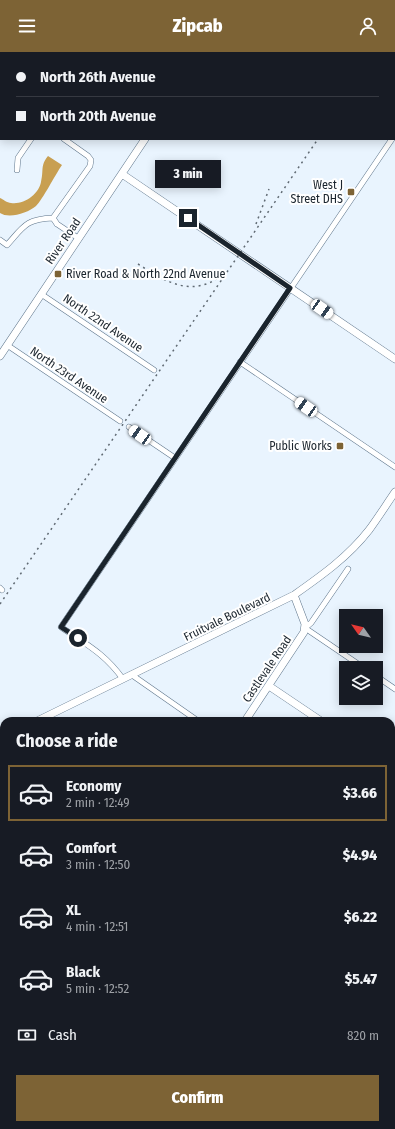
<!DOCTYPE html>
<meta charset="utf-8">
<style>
body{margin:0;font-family:"Fira Sans Condensed",sans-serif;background:#242831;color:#f1f3f6;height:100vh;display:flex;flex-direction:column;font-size:15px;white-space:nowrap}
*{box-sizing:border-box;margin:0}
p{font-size:13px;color:#9ea1a6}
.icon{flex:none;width:22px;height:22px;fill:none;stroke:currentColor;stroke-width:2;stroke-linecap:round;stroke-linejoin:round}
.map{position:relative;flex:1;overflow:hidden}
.panel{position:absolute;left:0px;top:665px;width:395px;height:412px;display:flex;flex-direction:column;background:#171b24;border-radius:12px 12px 0 0;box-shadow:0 2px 10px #0003}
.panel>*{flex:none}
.guide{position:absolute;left:0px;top:0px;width:395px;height:88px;box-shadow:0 2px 10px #0003;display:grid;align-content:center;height:88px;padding:0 16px;background:#171b24}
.needle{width:26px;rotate:304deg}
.controls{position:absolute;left:339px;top:557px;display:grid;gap:8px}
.controls a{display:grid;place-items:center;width:44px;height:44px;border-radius:0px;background:#171b24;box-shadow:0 2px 10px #0003;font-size:20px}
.end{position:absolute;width:18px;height:18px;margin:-9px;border:5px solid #1a242d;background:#fff;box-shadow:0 0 0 2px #fff}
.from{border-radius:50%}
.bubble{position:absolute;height:28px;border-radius:0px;background:#171b24;box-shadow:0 2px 10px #0003;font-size:13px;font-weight:800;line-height:28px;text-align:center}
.car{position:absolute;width:12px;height:24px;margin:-12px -6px;border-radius:5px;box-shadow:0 0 3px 1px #0007;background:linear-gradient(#fff 24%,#345 0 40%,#fff 0 76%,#345 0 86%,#fff 0)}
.guide b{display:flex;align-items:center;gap:14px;height:38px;font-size:15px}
.guide b+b{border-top:1px solid #363941}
.guide i{width:10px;height:10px;background:#f1f3f6}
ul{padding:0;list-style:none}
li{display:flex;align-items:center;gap:12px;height:56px;margin:0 8px 6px;padding:0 8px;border:2px solid transparent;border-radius:0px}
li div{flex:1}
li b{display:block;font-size:15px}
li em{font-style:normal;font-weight:800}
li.on{border-color:#7d6335}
li>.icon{width:36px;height:36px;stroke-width:1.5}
h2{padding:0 16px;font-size:18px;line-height:48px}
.pay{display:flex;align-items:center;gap:10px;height:44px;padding:0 16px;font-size:15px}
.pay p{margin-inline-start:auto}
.cta{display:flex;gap:8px;margin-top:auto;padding:8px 16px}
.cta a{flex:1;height:46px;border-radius:0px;background:#7d6335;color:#fff;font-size:16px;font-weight:800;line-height:46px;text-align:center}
header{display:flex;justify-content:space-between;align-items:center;height:52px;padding:0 16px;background:#7d6335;color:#fff;font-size:18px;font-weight:800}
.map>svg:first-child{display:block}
</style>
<header><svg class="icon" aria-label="menu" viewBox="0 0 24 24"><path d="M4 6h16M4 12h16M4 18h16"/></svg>Zipcab<svg class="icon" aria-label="person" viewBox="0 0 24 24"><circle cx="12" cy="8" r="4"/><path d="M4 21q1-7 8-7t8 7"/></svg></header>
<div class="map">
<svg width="395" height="1077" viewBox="0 0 395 1077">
<rect width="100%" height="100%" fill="#e9f4fe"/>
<path fill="#c89f51" d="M48 104 62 113C55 123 43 147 36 154 28 161 9 167 0 161V146C3 147 7 151 11 151 24 153 39 142 41 130 44 118 40 114 48 104Z"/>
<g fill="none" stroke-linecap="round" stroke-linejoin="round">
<defs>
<path id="street" d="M0 16 1 17
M394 84 395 82
M17 118 18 106 31 87
M53 166 57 172 78 186
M0 188 7 193C24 174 26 167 53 166L90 114 91 108 88 104 64 87
M41 242 154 318
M7 293 120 369
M240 310 395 415
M129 375 175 406
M348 517 311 571 305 576 364 616
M0 536 2 538
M132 623 198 669
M376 624 395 637
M123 627C104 601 87 593 61 575L392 87
M391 697 395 691
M0 705 4 707
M0 783 4 785
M391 818 395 812
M391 864 395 867
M0 867 4 869
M391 957 395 960
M391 1000H395
M66 1073 72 1077"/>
<path id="secondary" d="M202 1 203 0
M122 122 395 307
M0 304 145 87
M269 634 321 669
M37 669 294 543C321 524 348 505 369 478 378 466 386 453 395 440
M245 669 304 580 305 572 294 543
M0 687 4 685
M391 716 395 719
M0 1031 4 1025"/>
</defs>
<use href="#street" stroke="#5f768c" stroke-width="6"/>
<use href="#secondary" stroke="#5f768c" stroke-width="8"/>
<use href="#street" stroke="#fff" stroke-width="5"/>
<use href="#secondary" stroke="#fff" stroke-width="7"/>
<path stroke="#606a73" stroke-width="1.5" stroke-dasharray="2 4" stroke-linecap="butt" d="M366 1 367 0
M377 1 378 0
M256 172 269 137
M138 212C168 231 193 247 225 221
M0 552 318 87"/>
</g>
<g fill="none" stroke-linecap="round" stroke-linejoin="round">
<path stroke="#1a242d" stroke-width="5" d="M78 586 61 575 290 236 188 166"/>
</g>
<g fill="#7d6335" stroke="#fff" stroke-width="1.5">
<rect x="347" y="136" width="8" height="8" rx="2"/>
<rect x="54" y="218" width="8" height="8" rx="2"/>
<rect x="336" y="390" width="8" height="8" rx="2"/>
</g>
<g text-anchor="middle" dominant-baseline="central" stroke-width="4" stroke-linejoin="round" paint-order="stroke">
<g font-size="12" fill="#1a242d" stroke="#fff" text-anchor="end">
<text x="343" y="133">West J<tspan x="343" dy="14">Street DHS</tspan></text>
<text x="66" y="222" text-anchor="start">River Road &amp; North 22nd Avenue</text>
<text x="332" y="394">Public Works</text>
</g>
<g font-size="12" fill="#1a242d" stroke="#fff">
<text transform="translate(63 189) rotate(-56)">River Road</text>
<text transform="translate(103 271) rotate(34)">North 22nd Avenue</text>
<text transform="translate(69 323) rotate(34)">North 23rd Avenue</text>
<text transform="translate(227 565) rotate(-26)">Fruitvale Boulevard</text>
<text transform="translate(267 617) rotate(-56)">Castlevale Road</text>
</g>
</g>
</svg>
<div class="controls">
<a><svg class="needle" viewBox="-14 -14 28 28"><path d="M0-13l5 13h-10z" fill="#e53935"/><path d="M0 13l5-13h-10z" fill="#9ea1a6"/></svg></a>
<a><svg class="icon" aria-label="layers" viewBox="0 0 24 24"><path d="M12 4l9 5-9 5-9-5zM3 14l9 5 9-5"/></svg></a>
</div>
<i class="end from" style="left:78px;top:586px"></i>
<i class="end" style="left:188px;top:166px"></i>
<div class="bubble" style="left:155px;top:108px;width:66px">3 min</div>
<i class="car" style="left:322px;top:257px;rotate:124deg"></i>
<i class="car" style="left:306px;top:355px;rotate:304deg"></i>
<i class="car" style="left:140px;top:383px;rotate:304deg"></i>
<div class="guide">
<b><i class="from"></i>North 26th Avenue</b>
<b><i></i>North 20th Avenue</b>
</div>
<section class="panel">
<h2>Choose a ride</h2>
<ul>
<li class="on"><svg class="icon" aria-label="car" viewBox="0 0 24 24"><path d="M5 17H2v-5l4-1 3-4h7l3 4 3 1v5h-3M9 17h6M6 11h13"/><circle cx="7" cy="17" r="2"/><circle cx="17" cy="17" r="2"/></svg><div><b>Economy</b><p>2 min · 12:49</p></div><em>$3.66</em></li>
<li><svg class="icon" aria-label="car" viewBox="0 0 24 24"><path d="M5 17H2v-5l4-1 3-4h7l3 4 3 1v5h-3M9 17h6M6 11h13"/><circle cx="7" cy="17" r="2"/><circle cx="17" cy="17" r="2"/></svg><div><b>Comfort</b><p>3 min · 12:50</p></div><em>$4.94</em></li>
<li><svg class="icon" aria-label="car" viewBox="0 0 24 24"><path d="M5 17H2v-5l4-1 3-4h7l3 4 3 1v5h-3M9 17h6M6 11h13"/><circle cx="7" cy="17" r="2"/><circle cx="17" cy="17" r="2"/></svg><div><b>XL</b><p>4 min · 12:51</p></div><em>$6.22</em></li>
<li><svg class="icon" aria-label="car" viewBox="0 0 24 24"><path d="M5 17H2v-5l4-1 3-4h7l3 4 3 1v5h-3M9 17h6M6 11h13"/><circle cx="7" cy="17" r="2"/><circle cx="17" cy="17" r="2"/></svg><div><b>Black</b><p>5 min · 12:52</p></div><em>$5.47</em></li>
</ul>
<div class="pay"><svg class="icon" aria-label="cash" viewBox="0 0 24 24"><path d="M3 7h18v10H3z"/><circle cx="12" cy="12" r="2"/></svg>Cash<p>820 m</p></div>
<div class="cta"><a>Confirm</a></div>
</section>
</div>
